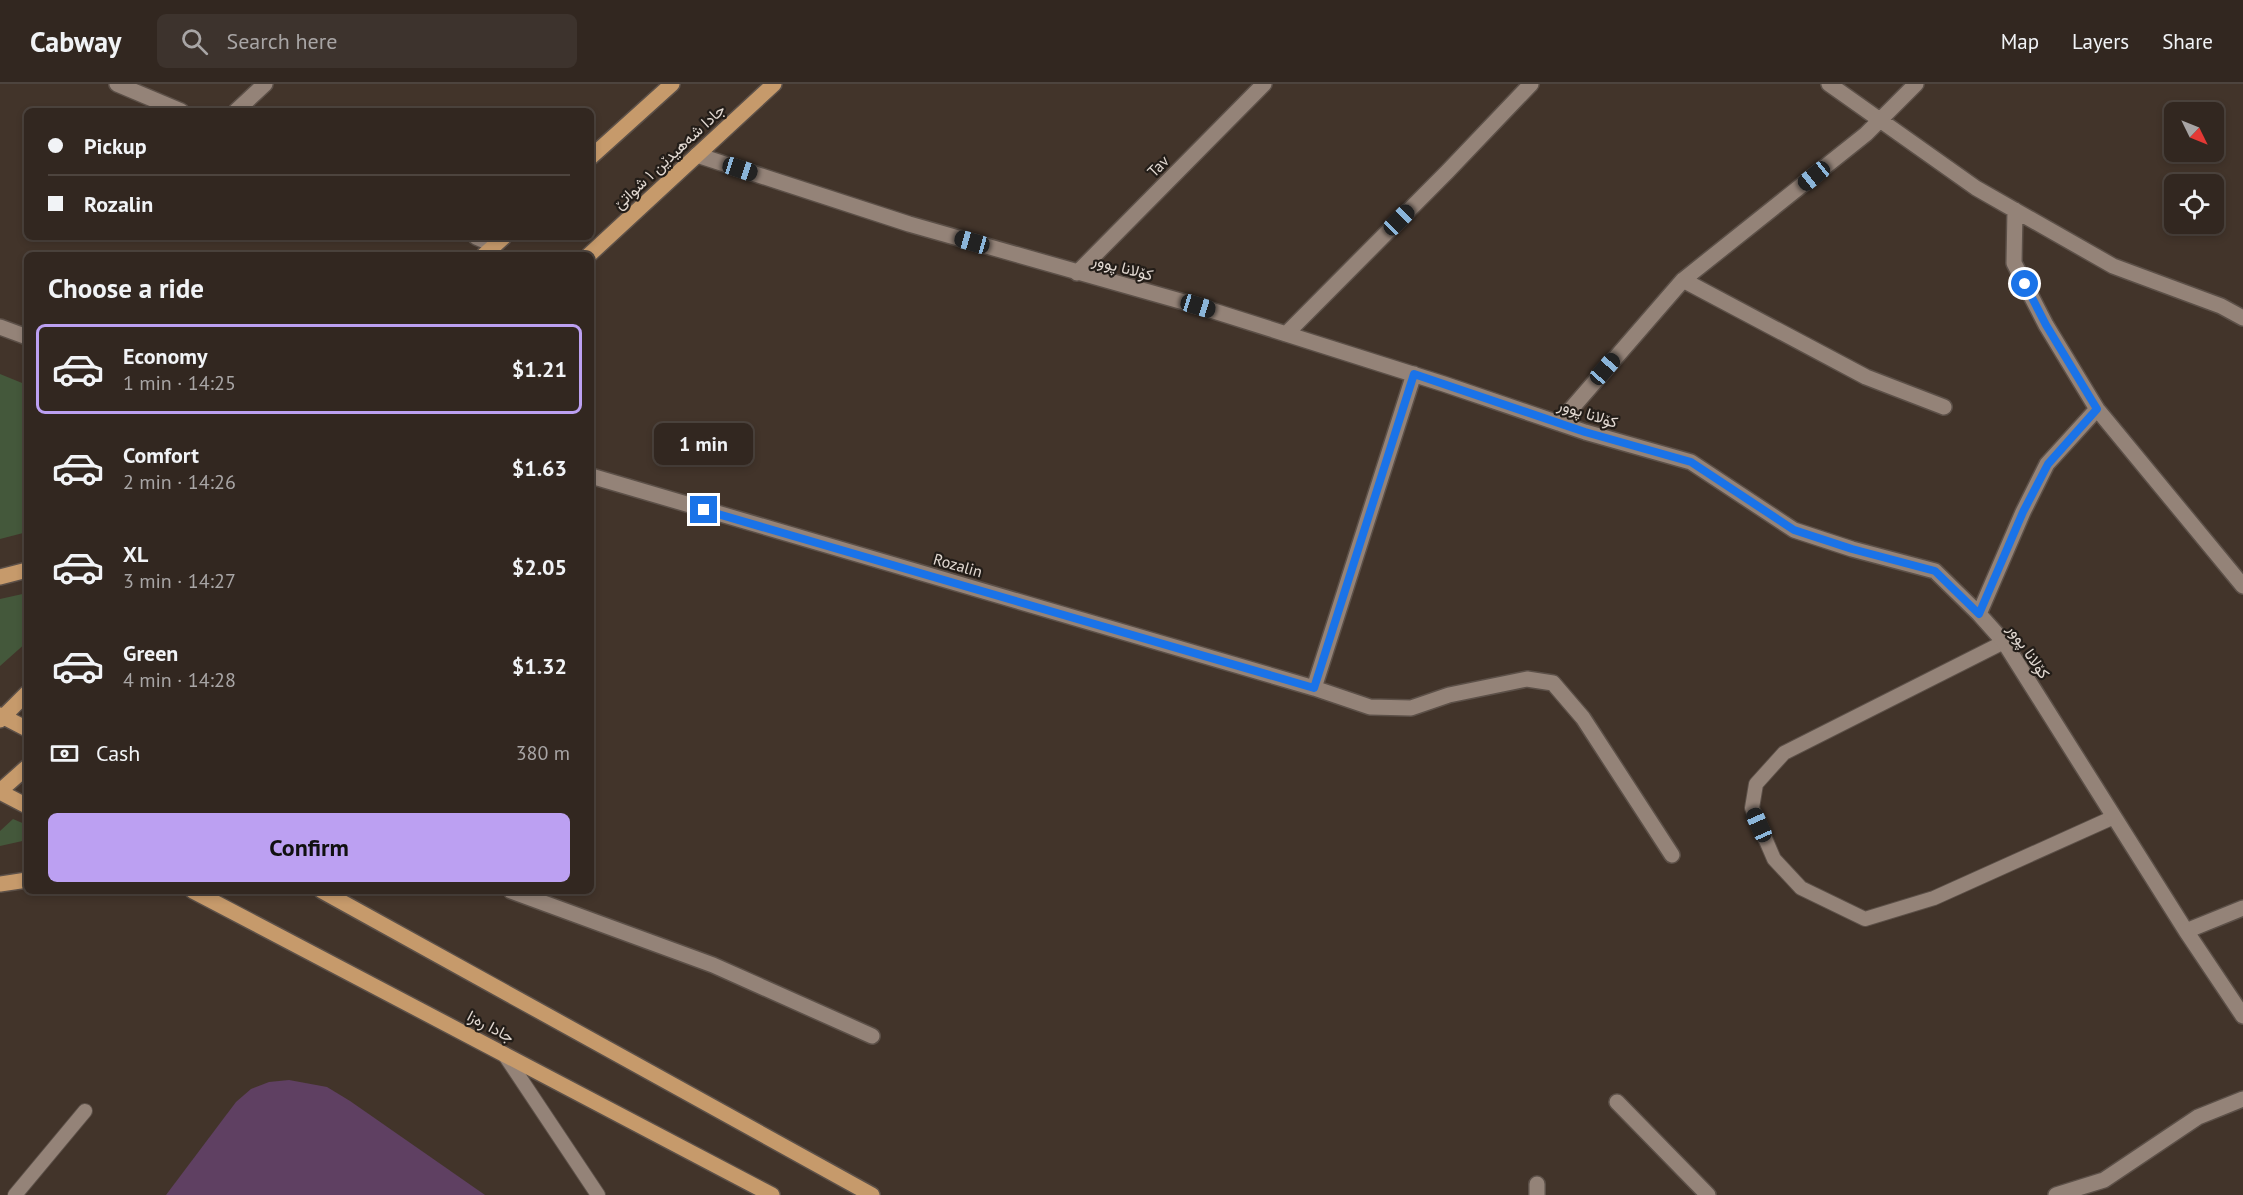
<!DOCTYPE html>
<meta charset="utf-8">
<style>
body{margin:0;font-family:"PT Sans",Vazirmatn,sans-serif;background:#3d332d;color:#f1f3f6;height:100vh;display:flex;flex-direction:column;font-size:22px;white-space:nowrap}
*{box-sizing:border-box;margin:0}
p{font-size:20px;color:#a8a5a5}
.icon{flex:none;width:33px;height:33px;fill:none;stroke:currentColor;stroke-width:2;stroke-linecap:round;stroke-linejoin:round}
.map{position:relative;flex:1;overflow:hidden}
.drawer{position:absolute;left:24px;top:168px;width:570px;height:642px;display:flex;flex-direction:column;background:#322720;border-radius:9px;box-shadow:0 3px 9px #0003,0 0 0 2px #4d443e}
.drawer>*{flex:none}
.guide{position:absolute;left:24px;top:24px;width:570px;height:132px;border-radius:9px;box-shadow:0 3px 9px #0003,0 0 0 2px #4d443e;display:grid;align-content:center;height:132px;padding:0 24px;background:#322720}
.needle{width:39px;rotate:133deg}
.buttons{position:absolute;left:2164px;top:18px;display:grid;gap:12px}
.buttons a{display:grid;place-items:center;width:60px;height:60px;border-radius:9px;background:#322720;box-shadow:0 3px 9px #0003,0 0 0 2px #4d443e;font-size:30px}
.end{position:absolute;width:27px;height:27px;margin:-14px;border:8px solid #1a73e8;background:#fff;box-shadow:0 0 0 3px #fff}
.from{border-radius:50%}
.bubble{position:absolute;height:42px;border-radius:9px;background:#322720;box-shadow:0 3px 9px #0003,0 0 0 2px #4d443e;font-size:20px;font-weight:800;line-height:42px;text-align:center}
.car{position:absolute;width:18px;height:36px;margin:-18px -9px;border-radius:8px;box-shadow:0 0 4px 2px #0007;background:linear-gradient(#222 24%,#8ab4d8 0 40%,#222 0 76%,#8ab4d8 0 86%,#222 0)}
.guide b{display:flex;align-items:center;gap:21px;height:57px;font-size:22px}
.guide b+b{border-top:2px solid #4d443e}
.guide i{width:15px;height:15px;background:#f1f3f6}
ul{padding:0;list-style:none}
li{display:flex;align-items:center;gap:18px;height:90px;margin:0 12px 9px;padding:0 12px;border:3px solid transparent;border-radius:9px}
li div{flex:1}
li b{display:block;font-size:22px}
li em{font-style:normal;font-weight:800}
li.current{border-color:#bca0f2}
li>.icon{width:54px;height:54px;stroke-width:1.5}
h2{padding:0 24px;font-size:27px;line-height:72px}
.pay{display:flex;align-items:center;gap:15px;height:66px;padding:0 24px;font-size:22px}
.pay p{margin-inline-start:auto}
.cta{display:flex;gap:12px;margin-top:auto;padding:12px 24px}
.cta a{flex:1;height:69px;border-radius:9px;background:#bca0f2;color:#111;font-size:24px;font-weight:800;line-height:69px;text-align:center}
header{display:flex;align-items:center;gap:36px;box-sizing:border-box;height:84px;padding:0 30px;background:#322720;border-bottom:2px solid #4d443e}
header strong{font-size:28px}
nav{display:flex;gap:33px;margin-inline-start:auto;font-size:21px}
.search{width:420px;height:54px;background:#3d332d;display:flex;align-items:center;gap:15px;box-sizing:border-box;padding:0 21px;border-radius:9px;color:#a8a5a5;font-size:22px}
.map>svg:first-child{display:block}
</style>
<header>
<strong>Cabway</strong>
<div class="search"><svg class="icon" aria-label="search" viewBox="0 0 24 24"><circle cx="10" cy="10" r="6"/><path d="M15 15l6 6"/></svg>Search here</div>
<nav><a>Map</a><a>Layers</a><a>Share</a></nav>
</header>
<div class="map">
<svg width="2243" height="1111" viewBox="0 0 2243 1111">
<defs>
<filter id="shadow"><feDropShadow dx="5.5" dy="5.5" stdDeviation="0" flood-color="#0009"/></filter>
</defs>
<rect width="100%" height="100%" fill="#42342a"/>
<path fill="#44583b" d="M0 290 27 301V448L0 455Z
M27 509V558L0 582V515Z
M13 735 27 741V756L0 762V747Z"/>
<path fill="#5f4062" filter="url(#shadow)" d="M289 996 327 1003 350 1017 485 1111H166L236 1018 251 1005 269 998Z"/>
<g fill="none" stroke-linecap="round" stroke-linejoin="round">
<defs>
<path id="lane" d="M2004 558 1784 669 1756 700 1752 724 1774 775 1801 804 1865 835 1934 814 2114 733
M504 970 598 1111
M15 1111 85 1027"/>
<path id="street" d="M117 0 181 27
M1829 0 1976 104 2113 182 2221 222 2243 234
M236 27 265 0
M697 71 909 140 1198 222 1444 300 1585 348 1691 378 1794 446 1852 465 1935 487 1979 530 2004 558 2186 847 2243 932
M2015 126 2014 179 2046 241 2097 325 2243 502
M476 153 495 161
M1077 189 1264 0
M1683 196 1866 293 1944 323
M0 243 27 253
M1286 250 1447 88 1531 0
M1559 339 1683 196 1866 50 1916 0
M591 392 1314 604 1370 623 1411 624 1449 611 1527 595 1553 599 1583 634 1672 771
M1979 530 2023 428 2047 380 2097 325
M1314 604 1414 290
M511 807 713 881 872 952
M2186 847 2243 824
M1617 1018 1708 1111
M1537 1111V1100
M2056 1111 2104 1096 2198 1033 2243 1015"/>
<path id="primary" d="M591 73 672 0
M484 171 504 153
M589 171 774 0
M0 493 27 486
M0 631 27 645
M0 636 27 609
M0 707 27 683
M0 708 27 722
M0 800 27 796
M193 807 772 1111
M322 807 872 1111"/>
</defs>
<use href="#lane" stroke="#5c5048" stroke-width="16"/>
<use href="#street" stroke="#5c5048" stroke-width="18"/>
<use href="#primary" stroke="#5c5048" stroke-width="18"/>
<use href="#lane" stroke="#948378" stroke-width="14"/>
<use href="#street" stroke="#948378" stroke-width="15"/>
<use href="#primary" stroke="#c69a6b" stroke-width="15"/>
</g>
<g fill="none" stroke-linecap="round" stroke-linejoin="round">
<path stroke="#1a73e8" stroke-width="8" d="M704 426 1314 604 1414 290 1585 348 1691 378 1794 446 1852 465 1935 487 1979 530 2023 428 2048 380 2097 325 2046 241 2025 200"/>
</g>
<g text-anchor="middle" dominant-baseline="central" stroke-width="4.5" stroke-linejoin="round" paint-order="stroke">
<g font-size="16" fill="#e2d9d2" stroke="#231d18">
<text transform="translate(669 72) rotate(-43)">جادا شەهیدێن ١ شواتێ</text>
<text transform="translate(1158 82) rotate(-45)">Tav</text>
<text transform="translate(1123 183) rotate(15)">کۆلانا پوور</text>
<text transform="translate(1588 329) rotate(18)">کۆلانا پوور</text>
<text transform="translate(958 481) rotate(16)">Rozalin</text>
<text transform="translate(2029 567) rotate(56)">کۆلانا پوور</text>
<text transform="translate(491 942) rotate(28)">جادا ره‌زا</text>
</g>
</g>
</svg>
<div class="buttons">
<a><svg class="needle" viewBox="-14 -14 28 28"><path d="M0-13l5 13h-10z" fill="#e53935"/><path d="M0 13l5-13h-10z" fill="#a8a5a5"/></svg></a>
<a><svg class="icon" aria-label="locate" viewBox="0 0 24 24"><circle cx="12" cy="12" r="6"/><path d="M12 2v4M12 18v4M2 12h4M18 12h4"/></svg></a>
</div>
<i class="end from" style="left:2025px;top:200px"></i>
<i class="end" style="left:704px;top:426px"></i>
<div class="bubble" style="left:654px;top:339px;width:99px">1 min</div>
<i class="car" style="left:740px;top:85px;rotate:108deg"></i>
<i class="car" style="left:1814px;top:92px;rotate:231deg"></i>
<i class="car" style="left:1399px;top:136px;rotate:45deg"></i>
<i class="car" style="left:972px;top:158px;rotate:286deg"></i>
<i class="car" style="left:1198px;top:222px;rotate:107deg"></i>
<i class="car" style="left:1605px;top:285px;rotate:41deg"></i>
<i class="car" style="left:1759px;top:741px;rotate:336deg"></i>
<div class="guide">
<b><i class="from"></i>Pickup</b>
<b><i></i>Rozalin</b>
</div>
<section class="drawer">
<h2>Choose a ride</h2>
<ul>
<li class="current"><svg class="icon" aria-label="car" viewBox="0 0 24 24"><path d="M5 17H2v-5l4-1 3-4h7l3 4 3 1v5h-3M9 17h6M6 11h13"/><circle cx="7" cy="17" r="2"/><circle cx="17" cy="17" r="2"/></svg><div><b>Economy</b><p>1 min · 14:25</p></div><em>$1.21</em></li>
<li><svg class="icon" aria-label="car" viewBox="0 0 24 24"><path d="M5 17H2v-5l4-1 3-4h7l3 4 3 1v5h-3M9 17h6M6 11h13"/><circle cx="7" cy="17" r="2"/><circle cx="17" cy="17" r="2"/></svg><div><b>Comfort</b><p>2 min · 14:26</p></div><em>$1.63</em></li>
<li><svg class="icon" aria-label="car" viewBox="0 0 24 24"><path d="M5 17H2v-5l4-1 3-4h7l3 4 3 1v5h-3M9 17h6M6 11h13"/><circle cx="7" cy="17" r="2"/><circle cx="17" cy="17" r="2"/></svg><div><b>XL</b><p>3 min · 14:27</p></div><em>$2.05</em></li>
<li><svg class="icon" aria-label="car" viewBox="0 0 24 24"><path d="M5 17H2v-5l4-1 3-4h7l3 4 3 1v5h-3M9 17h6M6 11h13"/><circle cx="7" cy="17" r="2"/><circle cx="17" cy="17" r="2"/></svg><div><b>Green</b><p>4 min · 14:28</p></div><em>$1.32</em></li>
</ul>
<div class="pay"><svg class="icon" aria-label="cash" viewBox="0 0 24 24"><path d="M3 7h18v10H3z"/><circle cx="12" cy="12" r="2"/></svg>Cash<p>380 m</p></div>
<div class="cta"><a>Confirm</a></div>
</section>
</div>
